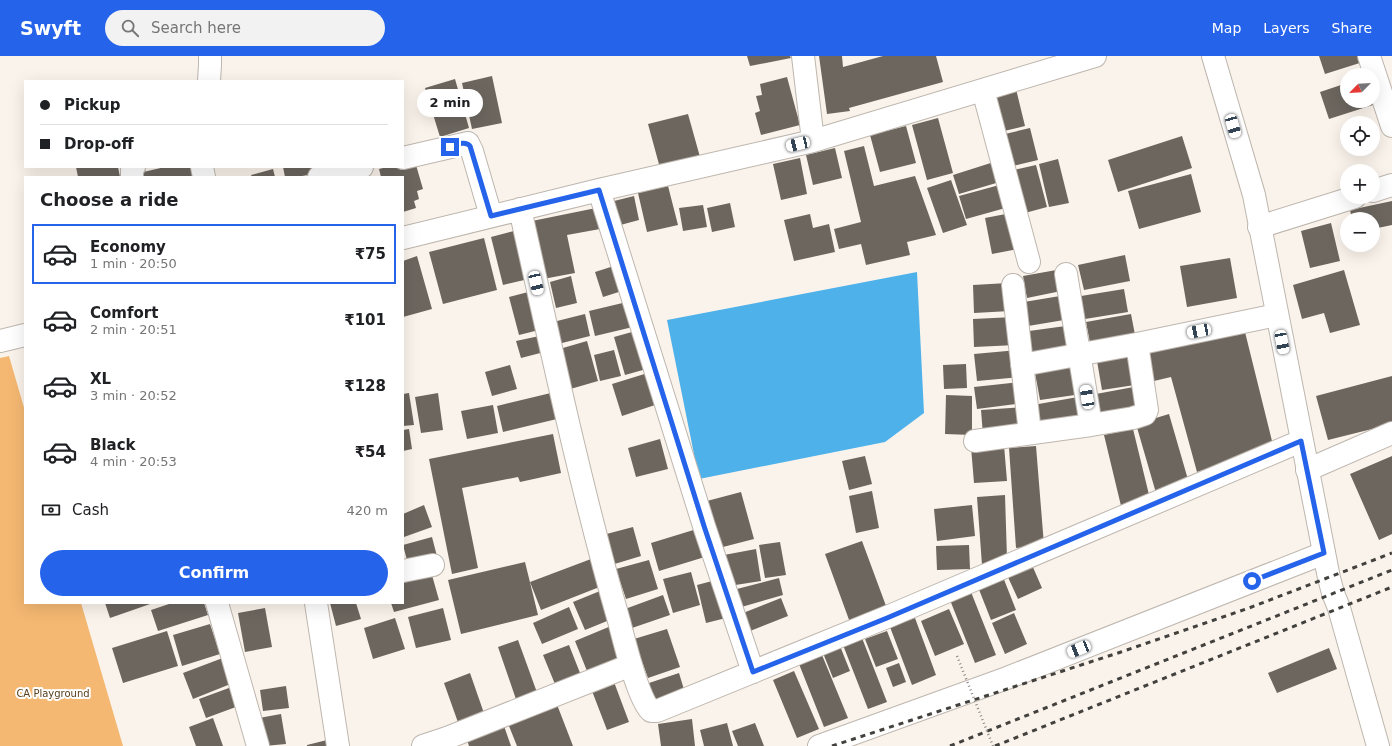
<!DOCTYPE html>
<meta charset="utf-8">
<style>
body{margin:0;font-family:"DejaVu Sans",sans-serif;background:#f2f2f2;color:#202124;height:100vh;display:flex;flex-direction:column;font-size:15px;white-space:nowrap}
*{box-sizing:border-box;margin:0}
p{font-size:13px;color:#757577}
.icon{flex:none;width:22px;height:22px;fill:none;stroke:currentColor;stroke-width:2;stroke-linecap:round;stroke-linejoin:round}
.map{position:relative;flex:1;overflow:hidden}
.details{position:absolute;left:24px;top:120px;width:380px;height:428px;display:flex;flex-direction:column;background:#fff;border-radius:0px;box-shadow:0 4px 16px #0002}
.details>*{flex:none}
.guide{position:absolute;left:24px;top:24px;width:380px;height:88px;border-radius:0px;box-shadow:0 4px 16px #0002;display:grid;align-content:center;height:88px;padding:0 16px;background:#fff}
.needle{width:26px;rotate:246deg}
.buttons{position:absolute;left:1340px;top:12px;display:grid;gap:8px}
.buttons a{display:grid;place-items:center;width:40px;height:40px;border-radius:50%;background:#fff;box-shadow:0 4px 16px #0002;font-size:20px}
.end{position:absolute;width:18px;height:18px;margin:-9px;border:5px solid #2563eb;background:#fff;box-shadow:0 0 0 2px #fff}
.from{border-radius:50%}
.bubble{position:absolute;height:28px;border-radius:14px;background:#fff;box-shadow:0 4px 16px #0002;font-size:13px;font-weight:700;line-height:28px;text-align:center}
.car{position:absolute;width:12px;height:24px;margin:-12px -6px;border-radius:5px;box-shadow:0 0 3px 1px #0007;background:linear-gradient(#fff 24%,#345 0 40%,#fff 0 76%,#345 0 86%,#fff 0)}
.guide b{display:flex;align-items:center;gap:14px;height:38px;font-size:15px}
.guide b+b{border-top:1px solid #e0e0e0}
.guide i{width:10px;height:10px;background:#202124}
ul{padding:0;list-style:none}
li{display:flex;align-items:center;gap:12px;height:60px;margin:0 8px 6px;padding:0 8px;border:2px solid transparent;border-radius:0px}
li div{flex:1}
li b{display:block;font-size:15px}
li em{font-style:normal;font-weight:700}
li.selected{border-color:#2563eb}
li>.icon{width:36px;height:36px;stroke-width:1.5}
h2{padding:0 16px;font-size:18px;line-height:48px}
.pay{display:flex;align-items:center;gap:10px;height:44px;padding:0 16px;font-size:15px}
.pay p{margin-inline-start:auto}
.cta{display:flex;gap:8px;margin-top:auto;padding:8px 16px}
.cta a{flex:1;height:46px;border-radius:24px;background:#2563eb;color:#fff;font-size:16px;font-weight:700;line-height:46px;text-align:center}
header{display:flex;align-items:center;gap:24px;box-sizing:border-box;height:56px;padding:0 20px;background:#2563eb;color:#fff}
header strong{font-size:19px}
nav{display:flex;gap:22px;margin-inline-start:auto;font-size:14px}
.search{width:280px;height:36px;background:#f2f2f2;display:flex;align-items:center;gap:10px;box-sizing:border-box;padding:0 14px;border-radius:22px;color:#757577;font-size:15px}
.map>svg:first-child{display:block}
</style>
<header>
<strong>Swyft</strong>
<div class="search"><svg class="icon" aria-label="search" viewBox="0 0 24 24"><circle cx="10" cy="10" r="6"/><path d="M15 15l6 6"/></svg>Search here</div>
<nav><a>Map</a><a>Layers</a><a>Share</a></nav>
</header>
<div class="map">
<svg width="1392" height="690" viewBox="0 0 1392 690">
<rect width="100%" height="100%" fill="#faf3eb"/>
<path fill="#f4b872" d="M9 300 25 355V547H81L123 690H0V302Z"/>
<path fill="#4fb1ea" d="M917 216 924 357 885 386 699 423 667 264Z"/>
<path fill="#6c665f" d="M747 0H790L791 2 750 10Z
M819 0H842L843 11 883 0H936L943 26 849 52 850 55 827 58Z
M1319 0H1364L1366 5 1325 18Z
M492 20 502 67 472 73 462 27Z
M787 21 800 69 761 79 755 57 760 55 756 40 762 39 760 28Z
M455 23 469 72 440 81 425 32Z
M1347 27V45H1373L1379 47 1329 63 1320 36Z
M1016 33 1025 70 1004 75 995 38Z
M688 58 700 101 660 112 648 68Z
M938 62 953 117 927 124 912 69Z
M906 70 916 107 880 116 870 79Z
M1030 72 1038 104 1013 110 1005 78Z
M1182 80 1192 112 1118 136 1108 104Z
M864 90 874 130 915 120 936 179 907 186 910 199 866 209 861 188 839 193 834 173 861 166 844 95Z
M835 92 842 122 813 129 806 99Z
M800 102 807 138 781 144 773 108Z
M1058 103 1069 147 1049 151 1039 108Z
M997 105 1003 125 959 138 953 119Z
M416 109 423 133 417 135 419 143 414 145 416 152 403 156V121H381L379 113 387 111H400V114Z
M1036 109 1047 151 1025 157 1014 114Z
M76 111H118L120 121H78Z
M165 111H199L201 121H140L139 117Z
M283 111H312L314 118 296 121H285Z
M273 113 275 121H252L251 119Z
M1191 118 1201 156 1139 173 1128 135Z
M951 124 967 169 943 177 927 132Z
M1003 128 1009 151 966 163 959 140Z
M668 130 678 169 647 176 638 137Z
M634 140 639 164 613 171 606 147Z
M1392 145V169L1373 173V163H1352L1350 154Z
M730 147 735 171 712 176 707 152Z
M703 149 707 171 683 175 679 152Z
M596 152 600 173 567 179 575 217 543 223 532 165Z
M1011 157 1018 193 992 198 985 162Z
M810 158 813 172 829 168 835 196 794 205 784 164Z
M1331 167 1340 205 1310 212 1301 175Z
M522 173 533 222 503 229 491 181Z
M484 182 497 234 443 248 429 196Z
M1125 199 1130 225 1084 234 1078 209Z
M417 200 432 253 403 261V205Z
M1230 202 1237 242 1187 251 1180 210Z
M617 209 625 234 603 241 595 216Z
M1062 213 1066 234 1027 242 1023 220Z
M1344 214 1360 269 1330 277 1324 257 1302 263 1293 229Z
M571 220 577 247 556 252 550 226Z
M1008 227 1010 255 974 257 973 229Z
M1124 233 1128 256 1085 263 1081 240Z
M532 235 543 273 519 279 509 241Z
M1066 239 1070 263 1022 271 1018 247Z
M631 245 637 270 595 280 589 255Z
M585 258 590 280 554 289 549 267Z
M1131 258 1136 284 1091 292 1086 266Z
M1014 261 1016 289 974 291 973 263Z
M1073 269 1078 296 1033 303 1029 275Z
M1244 272 1273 389 1197 416 1171 321 1154 325 1147 295Z
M639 274 650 312 625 319 614 281Z
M544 279 548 295 521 302 516 285Z
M587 285 598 325 567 334 556 294Z
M614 294 621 320 600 325 594 299Z
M1019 294 1022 321 977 325 974 298Z
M1136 299 1141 328 1102 334 1097 305Z
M966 308 967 332 944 333 943 309Z
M510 309 517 333 492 340 485 316Z
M1078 310 1082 338 1040 344 1035 317Z
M651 316 661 347 622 360 612 328Z
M1392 320V368L1328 384 1316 340Z
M1020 326 1023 347 977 353 974 331Z
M1139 330 1144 357 1101 365 1096 338Z
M555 336 561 362 503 376 497 350Z
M409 337 414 369 403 370V338Z
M438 337 443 374 421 377 415 341Z
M946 339 972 340V379L945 378Z
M1078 341 1082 365 1037 373 1033 349Z
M493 349 498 377 467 383 461 355Z
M1024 351 1026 375 983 379 981 354Z
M1169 358 1189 427 1156 437 1136 368Z
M409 373 412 393 403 395V374Z
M1133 373 1151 447 1122 454 1104 379Z
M553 378 561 417 520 426 518 421 462 432 478 512 452 518 429 403Z
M660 383 668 413 636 421 628 392Z
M1004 389 1007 425 974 427 971 391Z
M1036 390 1044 489 1016 492 1009 392Z
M865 400 872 428 849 434 842 405Z
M1392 400V478L1379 484 1350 418Z
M872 435 879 472 856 477 849 440Z
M741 436 754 483 719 492 707 445Z
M1005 439 1007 502 982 509 977 441Z
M424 449 432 471 404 481 403 458Z
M972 449 975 480 937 485 934 453Z
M633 471 641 500 608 510 599 480Z
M700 472 708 500 659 515 651 487Z
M432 481 438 504 409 512 403 489Z
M862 485 889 558 852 572 825 498Z
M780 486 786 519 765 522 759 489Z
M969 489 970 513 937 514 936 490Z
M756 493 761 525 729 530 724 499Z
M591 503 602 530 541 554 530 526Z
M649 504 658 533 626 543 616 513Z
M525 506 538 559 461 578 448 524Z
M1032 509 1042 532 1018 543 1007 519Z
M430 512 439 544 394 556 391 547H403V520Z
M691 516 700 549 673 557 663 523Z
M1003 521 1016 554 991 564 978 531Z
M779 522 783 539 738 552 733 534Z
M716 524 726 562 706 567 697 529Z
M600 535 612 563 585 574 573 546Z
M971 536 996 599 975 607 950 544Z
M663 539 670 559 632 572 625 553Z
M781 542 788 560 745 577 738 559Z
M105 547H153L110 562Z
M172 547H204L208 559 158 575 151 554Z
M330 547H356L361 563 336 570Z
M569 551 578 573 542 588 533 567Z
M265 552 272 591 245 596 238 557Z
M443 552 451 584 416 592 408 561Z
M949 553 964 588 935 600 921 565Z
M1014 557 1027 588 1005 598 992 567Z
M395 562 405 593 373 603 364 572Z
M915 562 936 619 912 629 890 571Z
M210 568 220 598 182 610 173 579Z
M611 570 625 605 589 620 575 585Z
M667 573 680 611 648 622 634 583Z
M167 575 178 610 123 627 112 592Z
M887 575 898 603 876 611 865 583Z
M862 582 887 646 868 653 843 589Z
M518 584 539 642 518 649 498 591Z
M569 589 582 622 557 633 543 599Z
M840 590 850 615 833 622 823 597Z
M1329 592 1337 613 1277 637 1268 617Z
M822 599 848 662 824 671 799 608Z
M228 600 238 625 193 643 183 617Z
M899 607 906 626 893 631 886 612Z
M794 615 819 673 797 682 773 624Z
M470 617 486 663 460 672 444 627Z
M679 617 686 640 656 649 649 627Z
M614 626 629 666 607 674 592 635Z
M237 629 244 648 206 662 199 643Z
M286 630 289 652 263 655 260 634Z
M556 646 573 690H517L507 665Z
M281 658 286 688 264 690 259 662Z
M213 662 223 690H196L189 671Z
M692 663 695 690H661L658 668Z
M727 667 733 690H704L700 674Z
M755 667 764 690H738L732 675Z
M504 670 511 690H469L467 684Z
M327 684 329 690H307V689Z"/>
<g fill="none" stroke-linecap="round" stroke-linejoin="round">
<defs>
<path id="minor" d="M803 0 813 85
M1369 0 1392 70
M209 25 210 9V0
M983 34 1029 206
M403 102 468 87 472 95 491 160
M202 111 204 121
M132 121V114L134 111
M319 121 362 111
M599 134 704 470 753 616
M1373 135 1392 129
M520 153C551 291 580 429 619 565 624 584 638 643 651 655H657L887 561 1301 385
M1259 171 1355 141
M403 182 599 134 813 85 1095 0
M1066 218 1091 369
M1013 229 1030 377
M0 285 25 279
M1022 309 1137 288 1277 259
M975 385 1091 369 1133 362 1145 358 1147 354 1137 288
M1307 414 1392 377
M403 515 433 509
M217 547 258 690
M316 547 338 690
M423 690 447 682 631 609
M819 690 1007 622 1324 497"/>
<path id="major" d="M1213 0 1254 139 1329 522 1333 537 1339 552 1378 690"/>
</defs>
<use href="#minor" stroke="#bdb6ae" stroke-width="24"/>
<use href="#major" stroke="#bdb6ae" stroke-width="24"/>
<use href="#minor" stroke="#fff" stroke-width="22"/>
<use href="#major" stroke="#fff" stroke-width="22"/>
<path stroke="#43413d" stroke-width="3" stroke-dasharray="5 5" stroke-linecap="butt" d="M832 690 1121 596 1249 552 1392 497
M950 690 1392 514
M995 690 1392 531"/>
<path stroke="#8b8681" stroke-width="2.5" stroke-dasharray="1 3" stroke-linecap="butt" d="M957 600 993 690"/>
</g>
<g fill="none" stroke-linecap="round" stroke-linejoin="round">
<path stroke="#2563eb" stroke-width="5" d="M450 91C456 89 465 84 470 90L491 160 599 134 704 470 753 616 887 562 1301 385 1324 497 1252 525"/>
</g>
<g text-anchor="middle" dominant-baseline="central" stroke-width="4" stroke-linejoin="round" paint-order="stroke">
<g font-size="10" fill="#583d1b" stroke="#fff">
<text x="53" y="637">CA Playground</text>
</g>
</g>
</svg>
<div class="buttons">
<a><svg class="needle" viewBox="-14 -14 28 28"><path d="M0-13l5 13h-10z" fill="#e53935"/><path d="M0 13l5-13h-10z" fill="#757577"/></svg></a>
<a><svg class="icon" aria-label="locate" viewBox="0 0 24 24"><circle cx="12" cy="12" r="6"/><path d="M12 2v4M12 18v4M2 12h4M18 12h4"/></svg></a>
<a>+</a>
<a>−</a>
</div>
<i class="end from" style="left:1252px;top:525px"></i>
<i class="end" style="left:450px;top:91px"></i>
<div class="bubble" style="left:417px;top:33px;width:66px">2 min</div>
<i class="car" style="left:1233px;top:70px;rotate:164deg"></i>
<i class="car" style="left:798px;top:88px;rotate:257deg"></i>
<i class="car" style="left:536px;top:227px;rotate:167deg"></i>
<i class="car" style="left:1199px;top:275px;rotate:259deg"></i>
<i class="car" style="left:1282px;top:286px;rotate:169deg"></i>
<i class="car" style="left:1087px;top:341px;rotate:351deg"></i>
<i class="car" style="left:1079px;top:593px;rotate:248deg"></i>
<div class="guide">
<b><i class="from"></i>Pickup</b>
<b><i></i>Drop-off</b>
</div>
<section class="details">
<h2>Choose a ride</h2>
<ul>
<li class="selected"><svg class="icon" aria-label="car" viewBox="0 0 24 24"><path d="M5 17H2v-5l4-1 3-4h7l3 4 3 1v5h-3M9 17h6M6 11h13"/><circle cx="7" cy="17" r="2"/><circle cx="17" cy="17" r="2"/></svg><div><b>Economy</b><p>1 min · 20:50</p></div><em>₹75</em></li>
<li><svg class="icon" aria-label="car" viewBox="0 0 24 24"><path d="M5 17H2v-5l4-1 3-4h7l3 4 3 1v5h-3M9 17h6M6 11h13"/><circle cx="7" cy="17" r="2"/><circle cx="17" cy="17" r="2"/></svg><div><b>Comfort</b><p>2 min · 20:51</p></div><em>₹101</em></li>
<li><svg class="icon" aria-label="car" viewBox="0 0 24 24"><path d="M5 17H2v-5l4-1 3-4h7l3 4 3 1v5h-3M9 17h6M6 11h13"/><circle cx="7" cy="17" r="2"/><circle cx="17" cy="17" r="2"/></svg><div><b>XL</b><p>3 min · 20:52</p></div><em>₹128</em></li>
<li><svg class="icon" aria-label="car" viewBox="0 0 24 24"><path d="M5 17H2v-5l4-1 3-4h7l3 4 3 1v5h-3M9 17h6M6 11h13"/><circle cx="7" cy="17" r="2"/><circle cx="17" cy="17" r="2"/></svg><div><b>Black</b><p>4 min · 20:53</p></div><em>₹54</em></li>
</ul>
<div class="pay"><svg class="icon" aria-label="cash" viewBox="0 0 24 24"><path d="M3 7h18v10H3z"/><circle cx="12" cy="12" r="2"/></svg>Cash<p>420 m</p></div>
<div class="cta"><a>Confirm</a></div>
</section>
</div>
